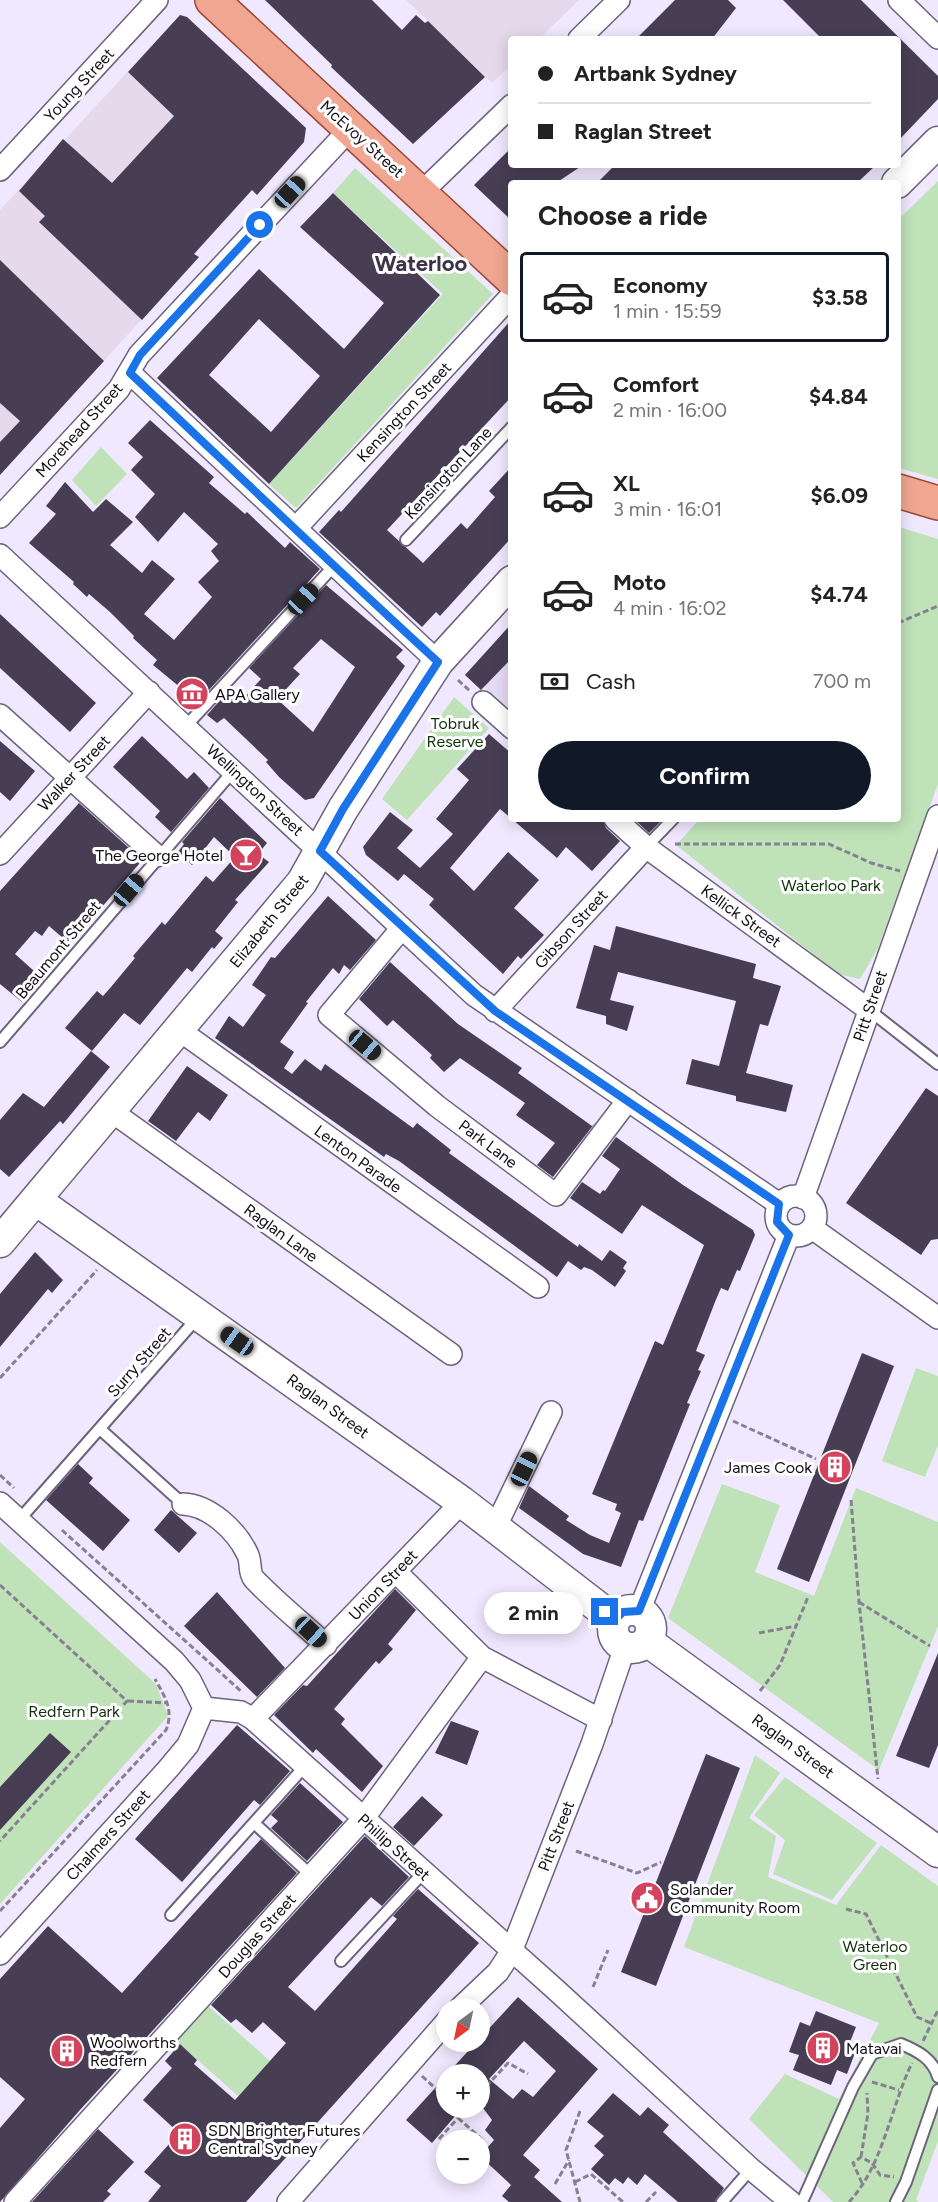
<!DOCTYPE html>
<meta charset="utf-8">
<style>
body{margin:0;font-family:Figtree,sans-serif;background:#f2f2f2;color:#222;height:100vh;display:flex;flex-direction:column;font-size:22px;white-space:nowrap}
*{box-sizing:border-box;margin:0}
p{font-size:20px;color:#767676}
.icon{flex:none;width:33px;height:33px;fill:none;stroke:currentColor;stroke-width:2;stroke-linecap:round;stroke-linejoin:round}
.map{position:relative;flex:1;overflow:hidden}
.details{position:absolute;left:508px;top:180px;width:393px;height:642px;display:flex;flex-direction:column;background:#fff;border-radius:6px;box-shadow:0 3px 15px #0003}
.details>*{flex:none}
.hud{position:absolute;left:508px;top:36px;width:393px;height:132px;border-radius:6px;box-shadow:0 3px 15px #0003;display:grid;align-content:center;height:132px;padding:0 30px;background:#fff}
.needle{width:39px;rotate:213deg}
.controls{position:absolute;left:436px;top:1998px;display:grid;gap:12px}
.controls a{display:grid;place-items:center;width:54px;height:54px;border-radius:50%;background:#fff;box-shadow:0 3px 15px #0003;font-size:30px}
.end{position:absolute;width:27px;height:27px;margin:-14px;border:8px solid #1a73e8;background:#fff;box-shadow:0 0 0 3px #fff}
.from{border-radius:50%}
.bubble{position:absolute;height:42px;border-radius:21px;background:#fff;box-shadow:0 3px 15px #0003;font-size:20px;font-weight:700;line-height:42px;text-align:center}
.car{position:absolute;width:18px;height:36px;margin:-18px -9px;border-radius:8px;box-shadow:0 0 4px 2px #0007;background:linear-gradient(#222 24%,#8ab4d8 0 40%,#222 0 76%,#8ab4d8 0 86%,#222 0)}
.hud b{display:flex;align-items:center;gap:21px;height:57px;font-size:22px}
.hud b+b{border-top:2px solid #e0e0e0}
.hud i{width:15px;height:15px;background:#222}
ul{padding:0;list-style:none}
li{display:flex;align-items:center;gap:18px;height:90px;margin:0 12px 9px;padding:0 18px;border:3px solid transparent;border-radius:6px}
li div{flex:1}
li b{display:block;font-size:22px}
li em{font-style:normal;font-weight:700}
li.selected{border-color:#111827}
li>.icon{width:54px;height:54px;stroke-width:1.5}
h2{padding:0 30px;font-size:27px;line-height:72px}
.pay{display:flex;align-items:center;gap:15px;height:66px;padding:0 30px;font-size:22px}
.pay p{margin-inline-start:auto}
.primary-button{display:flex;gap:12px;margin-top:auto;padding:12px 30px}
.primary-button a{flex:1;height:69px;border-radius:36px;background:#111827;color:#fff;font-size:24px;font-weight:700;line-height:69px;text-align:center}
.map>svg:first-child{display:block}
</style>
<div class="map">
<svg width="938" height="2202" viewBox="0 0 938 2202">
<rect width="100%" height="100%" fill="#f0e8fe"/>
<path fill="#e6dbf6" d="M511 647V711L479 682Z"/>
<path fill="#e7d9ec" d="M406 0H579L539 39H512L511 65 492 83Z
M180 15 187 17 306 128 304 142 257 195 252 190 194 254 199 257 0 474V210Z"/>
<path fill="#bfe2b8" d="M355 168 493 294 296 508 269 484 443 294 333 193Z
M938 181V479L899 468 898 220Z
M101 447 127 474 96 506 72 480Z
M899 527 938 539V784L878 948 860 979 838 974 676 845 700 819H898Z
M454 697 489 728 407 820 382 799Z
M916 1368 938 1376V1445L925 1477 882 1461Z
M722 1484 780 1505 755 1572 814 1596 856 1488 938 1522V1626L879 1770 668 1618Z
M0 1542 156 1684 168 1716 0 1904Z
M755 1755 780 1773 749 1818 776 1836 768 1877 836 1905 881 1845 938 1886V2141L916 2200 919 2202H833L749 2119 785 2074 839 2099 879 2023 684 1947Z
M785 1777 877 1843 832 1900 773 1874 785 1840 754 1815Z
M206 2004 270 2061 238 2096 174 2039Z"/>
<path fill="#473e54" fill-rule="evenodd" d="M265 0H372L402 30 416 15 425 23 428 21 485 77 413 144 331 67 332 65Z
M675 0H728L736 8 712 39H636Z
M783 0H861L938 76V99L898 141V39H822Z
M180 15 187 17 306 128 304 142 257 195 252 190 194 254 199 257 142 320 39 222 45 216 19 191 63 139 112 183 174 116 128 72Z
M512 147V165H583L556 183H512V221L474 185Z
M615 165H876L857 183H597Z
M333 193 440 295 269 484 157 378 259 269 344 349 384 303 300 227ZM259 319 320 376 271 432 209 375Z
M0 260 104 361 0 475V442L20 421 0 403Z
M512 319V396L387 530 423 563 461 523 467 529 495 497 489 491 512 466V537L440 616 436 612 422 627 319 532 339 510 341 512Z
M150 420 214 477 209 483 245 514 247 512 285 548 290 542 320 569 198 702 153 665 157 660 133 638 134 636 110 612 89 594 87 597 73 584 74 582 29 543 56 514 46 506 65 482 93 512 106 499 133 522 110 545 142 573 152 560 175 579 144 614 174 640 212 597 198 582 219 561 211 551 218 544 184 512 158 542 135 517 155 494 131 470 143 457 128 443Z
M326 585 403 650 396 657 405 666 314 798 305 800 279 777 266 762 268 760 224 718 217 723 207 715 229 690 241 701 261 679 249 668ZM321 639 355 667 313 732 277 699 300 674 293 668Z
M0 614 96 703 70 732 0 668Z
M512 623V658L481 690 465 675Z
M489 734 512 754V819L500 809 450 868 474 891 508 852 539 880 514 908 544 935 521 959 518 956 503 974 429 905 434 899 404 874 398 881 366 855 363 847 390 812 413 830 397 848 420 868 453 834 436 819 469 780 457 769Z
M142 736 187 779 194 772 209 788 171 832 155 817 160 811 113 767Z
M0 741 35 771 10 801 0 792Z
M220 798 267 843 258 854 269 862 235 900 238 902 215 931 223 938 214 949 212 947 192 972 187 968 140 1025 124 1013 92 1051 65 1028 97 991 103 996 111 987 135 958 133 956 162 922 165 925 206 876 213 882 235 857 214 837 192 865 178 852 184 844 182 842Z
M79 803 139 857V864L70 944 49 926 42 936 35 931 15 954 43 979 22 1002 0 984V891Z
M512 819H603L606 828 620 841 592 871 566 847 557 858Z
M634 819H663L649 833Z
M328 896 376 940 350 970 344 965 339 974 333 968 306 1002 308 1003 280 1042 294 1052 284 1068 292 1074 305 1059 321 1071 325 1064 413 1128 417 1123 451 1150 449 1153 578 1247 579 1244 602 1261 610 1250 627 1262 623 1268 626 1271 615 1287 592 1270 584 1267 581 1270 568 1261 557 1277 399 1161 386 1154 384 1157 215 1038 229 1016 243 1027 266 995 252 985 271 957 275 958Z
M616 926 756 964 753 978 781 986 768 1026 760 1024 746 1073 793 1085 786 1112 736 1101V1096L686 1084 692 1059 719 1066 736 1001 618 972 610 1000 634 1006 627 1031 606 1024V1016L576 1008 594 945 610 950Z
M390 962 458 1024 522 1068 518 1073 592 1126 595 1123 553 1177 537 1165 555 1143 516 1115 525 1103 460 1058 444 1072 430 1058 432 1055 393 1020 387 1026 359 999Z
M91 1051 110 1067 63 1124 60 1121 9 1177 0 1169V1120L23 1093 44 1107Z
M187 1066 228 1095 210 1121 198 1112 176 1141 148 1121Z
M926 1088 938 1096V1239L931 1240 921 1255 846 1203Z
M616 1137 683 1185 753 1230 755 1235 740 1271 737 1270 728 1291 721 1288 715 1302 696 1351 705 1355 698 1370 701 1371 687 1403 690 1404 643 1521 639 1520 621 1567 583 1554 519 1508 529 1486 569 1516 566 1520 590 1535 609 1543 621 1513 615 1510 617 1504 592 1494 655 1341 663 1345 704 1245 642 1205 622 1234 570 1198 582 1182 600 1194 603 1190 605 1191 620 1169 602 1156Z
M35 1252 63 1280 52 1293 48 1289 0 1347V1294Z
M862 1353 894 1366 809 1582 777 1569Z
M78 1464 93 1478 89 1483 130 1520 103 1551 46 1500Z
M171 1510 197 1533 179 1553 154 1530Z
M395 1589 416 1610 388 1644 393 1649 379 1664 376 1661 334 1709 345 1719 341 1724 383 1766 362 1792 316 1749 313 1753 274 1715 303 1685 307 1686Z
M217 1592 285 1668 257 1697 184 1626Z
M938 1653V1745L929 1768 896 1756Z
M451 1721 479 1731 467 1765 435 1753Z
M237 1725 290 1771 260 1805 254 1800 182 1882 135 1839Z
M50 1733 71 1752 0 1830V1787Z
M706 1754 740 1768 656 1986 621 1972Z
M300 1783 343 1822 307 1861 271 1828 278 1821 271 1815Z
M422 1796 443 1815 414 1846 393 1827Z
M365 1836 409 1877 382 1906 371 1897 288 1987 315 2011 397 1919 393 1916 418 1889 479 1943 246 2202H148L161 2186 144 2172 179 2133 143 2100 172 2068 165 2061 180 2044 197 2060 194 2064 235 2100 286 2043 263 2022 252 2033 236 2019 231 2023 211 2005Z
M261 1839 297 1873 79 2111 0 2202V2128L25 2099 0 2077V1979L48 1926 122 1993Z
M518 1997 598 2069 523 2155 540 2170 534 2177 562 2202H509L502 2196 511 2185 480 2156 494 2140 485 2130 492 2120 480 2104V2074H447ZM524 2041 556 2071 533 2097 522 2089 513 2099 489 2079Z
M816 2011 856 2027 850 2042 858 2045 847 2074 837 2070 831 2085 793 2070 799 2055 789 2052 800 2022 810 2026Z
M447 2075V2108L456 2115 432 2143 406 2120Z
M613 2093 640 2116 648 2107 669 2125 663 2132 724 2188 715 2202H678L645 2174 637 2185 628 2177 623 2184 615 2178 609 2185 591 2169 604 2155 594 2146 604 2136 587 2122Z
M98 2129 134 2162 107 2191 111 2194 103 2202H32Z"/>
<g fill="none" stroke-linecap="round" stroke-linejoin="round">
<defs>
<path id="lane" d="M406 540 512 427
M186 726 333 567
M646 847 673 819
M869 1010 938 1064
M0 1042 234 770
M100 1429 183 1504
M19 1520 198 1317
M254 1823 312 1876
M171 1915 305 1766
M341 1961 423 1873
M722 2202 751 2169
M802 2202 853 2087 872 2054 901 2044C918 2051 933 2059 938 2077
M896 2202 906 2182 938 2090"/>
<path id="street" d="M899 0 938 38
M579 39 619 0
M0 170 157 0
M421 193 512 105
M130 373 438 662
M0 517 119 389 139 355 350 129
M296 528 512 295
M0 555 474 995 779 1204
M483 702 512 728
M0 715 157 856
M615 819 646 847 869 1010
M0 854 149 692
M402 928 329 1015 437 1106 556 1195 628 1100
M495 1011 646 847
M179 1030 538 1287
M111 1111 451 1354
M776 1216a20 20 0 1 1 40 0a20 20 0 1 1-40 0Z
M803 1198 938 816
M812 1228 938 1318
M0 1503 174 1661 190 1680 204 1708
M183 1504C209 1505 236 1530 247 1553 252 1561 248 1572 254 1579 276 1602 302 1623 326 1645
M495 1528 551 1412
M396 1572 482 1657 601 1720
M639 1611 789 1235
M204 1708 241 1712 253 1719 555 1989 751 2169 791 2202
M253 1719 462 1502
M0 1954 168 1769 188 1745 204 1708
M460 2008 498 1972 511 1952 592 1744 625 1647
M15 2202 363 1819 482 1657
M288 2202 447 2021"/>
<path id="secondary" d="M897 183 938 142
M36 1200 462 1502 615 1620
M0 1242 302 882 343 809 438 662 512 581
M613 1629a19 19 0 1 1 38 0a19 19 0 1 1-38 0Z
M647 1641 938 1852"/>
<path id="primary" d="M212 0 512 279
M898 491 938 503"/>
</defs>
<use href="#lane" stroke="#6d637c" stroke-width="14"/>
<use href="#street" stroke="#6d637c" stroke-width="24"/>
<use href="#secondary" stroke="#6d637c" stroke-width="33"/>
<use href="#primary" stroke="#9b4936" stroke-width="36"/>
<path stroke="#868090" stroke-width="3" stroke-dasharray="6 3" stroke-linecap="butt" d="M898 623 938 606
M458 680 470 691
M675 844H829L871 863 900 871
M0 1378 97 1270
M733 1421 816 1459
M0 1475 14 1488
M851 1500 859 1602 878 1779
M62 1530 242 1692
M0 1585 127 1701 0 1841
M859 1602 930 1646
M759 1633 796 1626
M760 1691 780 1665 808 1597
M128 1701 168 1703
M576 1851 637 1873 661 1862
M846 1909 866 1914 917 2017 933 2024
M0 1911 166 1730C174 1710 165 1697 155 1679
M593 1987 608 1950
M923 2041 938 2010
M422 2076 447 2099
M872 2082 899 2090
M480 2093 508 2063 528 2074
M456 2108 462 2113
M580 2111 566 2150 580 2202
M458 2118 485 2142
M439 2139 467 2108
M464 2140 472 2131
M861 2157 868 2113 867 2093
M575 2182 591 2174 623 2202
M862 2183 853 2163 861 2157 872 2163 880 2175 894 2177
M555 2184 569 2160
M646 2202 656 2192
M849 2202C883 2166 891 2106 912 2063"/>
<use href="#lane" stroke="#fff" stroke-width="10"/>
<use href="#street" stroke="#fff" stroke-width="21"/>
<use href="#secondary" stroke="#fff" stroke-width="30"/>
<use href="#primary" stroke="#f0a691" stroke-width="33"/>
</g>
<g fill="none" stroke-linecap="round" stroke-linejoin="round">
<path stroke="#1a73e8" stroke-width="8" d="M260 225 140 355 130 373C232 469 334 567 438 662L343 809 320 851 495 1011 779 1204 777 1222 789 1235 639 1611 623 1612 615 1620 605 1612"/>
</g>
<defs>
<symbol id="museum-disc" viewBox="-11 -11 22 22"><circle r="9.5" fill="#d4435e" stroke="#fff"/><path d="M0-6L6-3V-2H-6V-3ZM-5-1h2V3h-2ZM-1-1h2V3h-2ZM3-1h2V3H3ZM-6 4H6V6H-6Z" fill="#fff"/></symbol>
<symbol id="bar-disc" viewBox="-11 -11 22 22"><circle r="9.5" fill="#d4435e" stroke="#fff"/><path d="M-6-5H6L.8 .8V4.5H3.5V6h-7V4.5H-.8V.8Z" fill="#fff"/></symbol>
<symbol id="building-disc" viewBox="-11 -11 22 22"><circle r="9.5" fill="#d4435e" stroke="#fff"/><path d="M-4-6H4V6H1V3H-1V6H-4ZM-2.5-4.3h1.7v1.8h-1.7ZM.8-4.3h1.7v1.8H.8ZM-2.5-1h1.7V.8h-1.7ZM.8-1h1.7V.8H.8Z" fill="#fff"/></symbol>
<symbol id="civic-disc" viewBox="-11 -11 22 22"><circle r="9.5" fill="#d4435e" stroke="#fff"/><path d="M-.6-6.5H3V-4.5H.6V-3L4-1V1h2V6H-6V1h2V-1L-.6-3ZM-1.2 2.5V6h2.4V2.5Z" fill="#fff"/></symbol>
</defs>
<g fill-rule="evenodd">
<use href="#museum-disc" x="173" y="675" width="38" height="38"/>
<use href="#bar-disc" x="227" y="836" width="38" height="38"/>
<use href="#building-disc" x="816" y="1448" width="38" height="38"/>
<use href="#civic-disc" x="628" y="1879" width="38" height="38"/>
<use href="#building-disc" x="804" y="2029" width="38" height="38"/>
<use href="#building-disc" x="48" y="2032" width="38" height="38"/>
<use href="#building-disc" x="166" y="2120" width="38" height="38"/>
</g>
<g text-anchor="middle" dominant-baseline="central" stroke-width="6" stroke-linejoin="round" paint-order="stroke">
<g font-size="16" fill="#110d16" stroke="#fff">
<text transform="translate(79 85) rotate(-47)">Young Street</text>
<text transform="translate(362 139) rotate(42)">McEvoy Street</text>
<text transform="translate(404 412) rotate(-47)">Kensington Street</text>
<text transform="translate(79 430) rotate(-48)">Morehead Street</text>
<text transform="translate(448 473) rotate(-47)">Kensington Lane</text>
<text transform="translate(74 773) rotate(-47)">Walker Street</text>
<text transform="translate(255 790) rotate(43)">Wellington Street</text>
<text transform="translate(741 916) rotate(36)">Kellick Street</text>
<text transform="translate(269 921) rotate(-51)">Elizabeth Street</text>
<text transform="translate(571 929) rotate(-48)">Gibson Street</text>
<text transform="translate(58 950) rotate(-50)">Beaumont Street</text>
<text transform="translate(870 1006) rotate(-71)">Pitt Street</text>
<text transform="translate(488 1144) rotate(37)">Park Lane</text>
<text transform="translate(358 1159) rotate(36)">Lenton Parade</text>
<text transform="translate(281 1233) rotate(36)">Raglan Lane</text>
<text transform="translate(139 1362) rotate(-49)">Surry Street</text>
<text transform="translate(328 1406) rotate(36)">Raglan Street</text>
<text transform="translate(383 1585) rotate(-46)">Union Street</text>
<text transform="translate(793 1746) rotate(36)">Raglan Street</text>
<text transform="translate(108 1835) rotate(-48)">Chalmers Street</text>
<text transform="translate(556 1836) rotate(-69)">Pitt Street</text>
<text transform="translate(394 1847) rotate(42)">Phillip Street</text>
<text transform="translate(257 1936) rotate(-48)">Douglas Street</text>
</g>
<g font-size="16" fill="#110d16" stroke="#fff" text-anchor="start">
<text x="215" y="694">APA Gallery</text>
<text x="223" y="855" text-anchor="end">The George Hotel</text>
<text x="812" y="1467" text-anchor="end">James Cook</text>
<text x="670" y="1889">Solander<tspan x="670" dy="18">Community Room</tspan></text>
<text x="90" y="2042">Woolworths<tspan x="90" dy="18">Redfern</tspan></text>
<text x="846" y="2048">Matavai</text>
<text x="208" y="2130">SDN Brighter Futures<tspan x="208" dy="18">Central Sydney</tspan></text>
</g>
<g font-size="16" fill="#0f3209" stroke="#fff">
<text x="455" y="723">Tobruk<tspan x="455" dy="18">Reserve</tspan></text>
<text x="831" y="885">Waterloo Park</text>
<text x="74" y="1711">Redfern Park</text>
<text x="875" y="1946">Waterloo<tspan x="875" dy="18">Green</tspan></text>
</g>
<g font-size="22" font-weight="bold" fill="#3c3349" stroke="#fff">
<text x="421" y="263">Waterloo</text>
</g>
</g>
</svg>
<div class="controls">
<a><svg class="needle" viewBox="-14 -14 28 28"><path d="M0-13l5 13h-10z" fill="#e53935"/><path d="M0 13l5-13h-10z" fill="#767676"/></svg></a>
<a>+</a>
<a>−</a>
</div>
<i class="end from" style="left:260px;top:225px"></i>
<i class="end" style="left:605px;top:1612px"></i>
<div class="bubble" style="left:484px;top:1592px;width:99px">2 min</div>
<i class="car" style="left:290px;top:192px;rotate:43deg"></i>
<i class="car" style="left:303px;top:599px;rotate:43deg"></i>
<i class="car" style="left:129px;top:890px;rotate:40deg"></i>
<i class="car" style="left:365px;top:1045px;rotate:130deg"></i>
<i class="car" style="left:237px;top:1341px;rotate:305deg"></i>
<i class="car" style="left:524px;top:1469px;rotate:26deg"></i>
<i class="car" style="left:311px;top:1632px;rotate:133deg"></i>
<div class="hud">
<b><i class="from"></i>Artbank Sydney</b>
<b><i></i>Raglan Street</b>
</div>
<section class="details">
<h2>Choose a ride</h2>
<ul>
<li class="selected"><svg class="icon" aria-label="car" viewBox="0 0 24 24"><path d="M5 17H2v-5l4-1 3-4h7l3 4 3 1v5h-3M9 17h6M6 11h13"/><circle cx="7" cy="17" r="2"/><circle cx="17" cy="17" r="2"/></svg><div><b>Economy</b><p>1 min · 15:59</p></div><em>$3.58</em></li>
<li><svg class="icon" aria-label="car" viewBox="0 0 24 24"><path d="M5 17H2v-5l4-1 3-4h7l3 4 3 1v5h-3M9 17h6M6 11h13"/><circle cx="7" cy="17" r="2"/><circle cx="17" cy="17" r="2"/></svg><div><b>Comfort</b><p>2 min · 16:00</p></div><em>$4.84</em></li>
<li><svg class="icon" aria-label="car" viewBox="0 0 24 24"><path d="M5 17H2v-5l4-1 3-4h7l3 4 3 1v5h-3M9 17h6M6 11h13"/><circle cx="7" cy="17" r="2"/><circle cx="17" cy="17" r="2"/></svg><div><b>XL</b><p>3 min · 16:01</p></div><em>$6.09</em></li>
<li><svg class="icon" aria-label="car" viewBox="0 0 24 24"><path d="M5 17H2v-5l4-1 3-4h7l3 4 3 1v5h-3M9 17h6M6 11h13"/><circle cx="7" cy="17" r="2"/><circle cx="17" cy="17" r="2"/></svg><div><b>Moto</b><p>4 min · 16:02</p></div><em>$4.74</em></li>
</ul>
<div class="pay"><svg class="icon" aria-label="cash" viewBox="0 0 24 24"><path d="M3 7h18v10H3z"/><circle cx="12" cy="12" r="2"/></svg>Cash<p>700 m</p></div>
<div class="primary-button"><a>Confirm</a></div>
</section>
</div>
